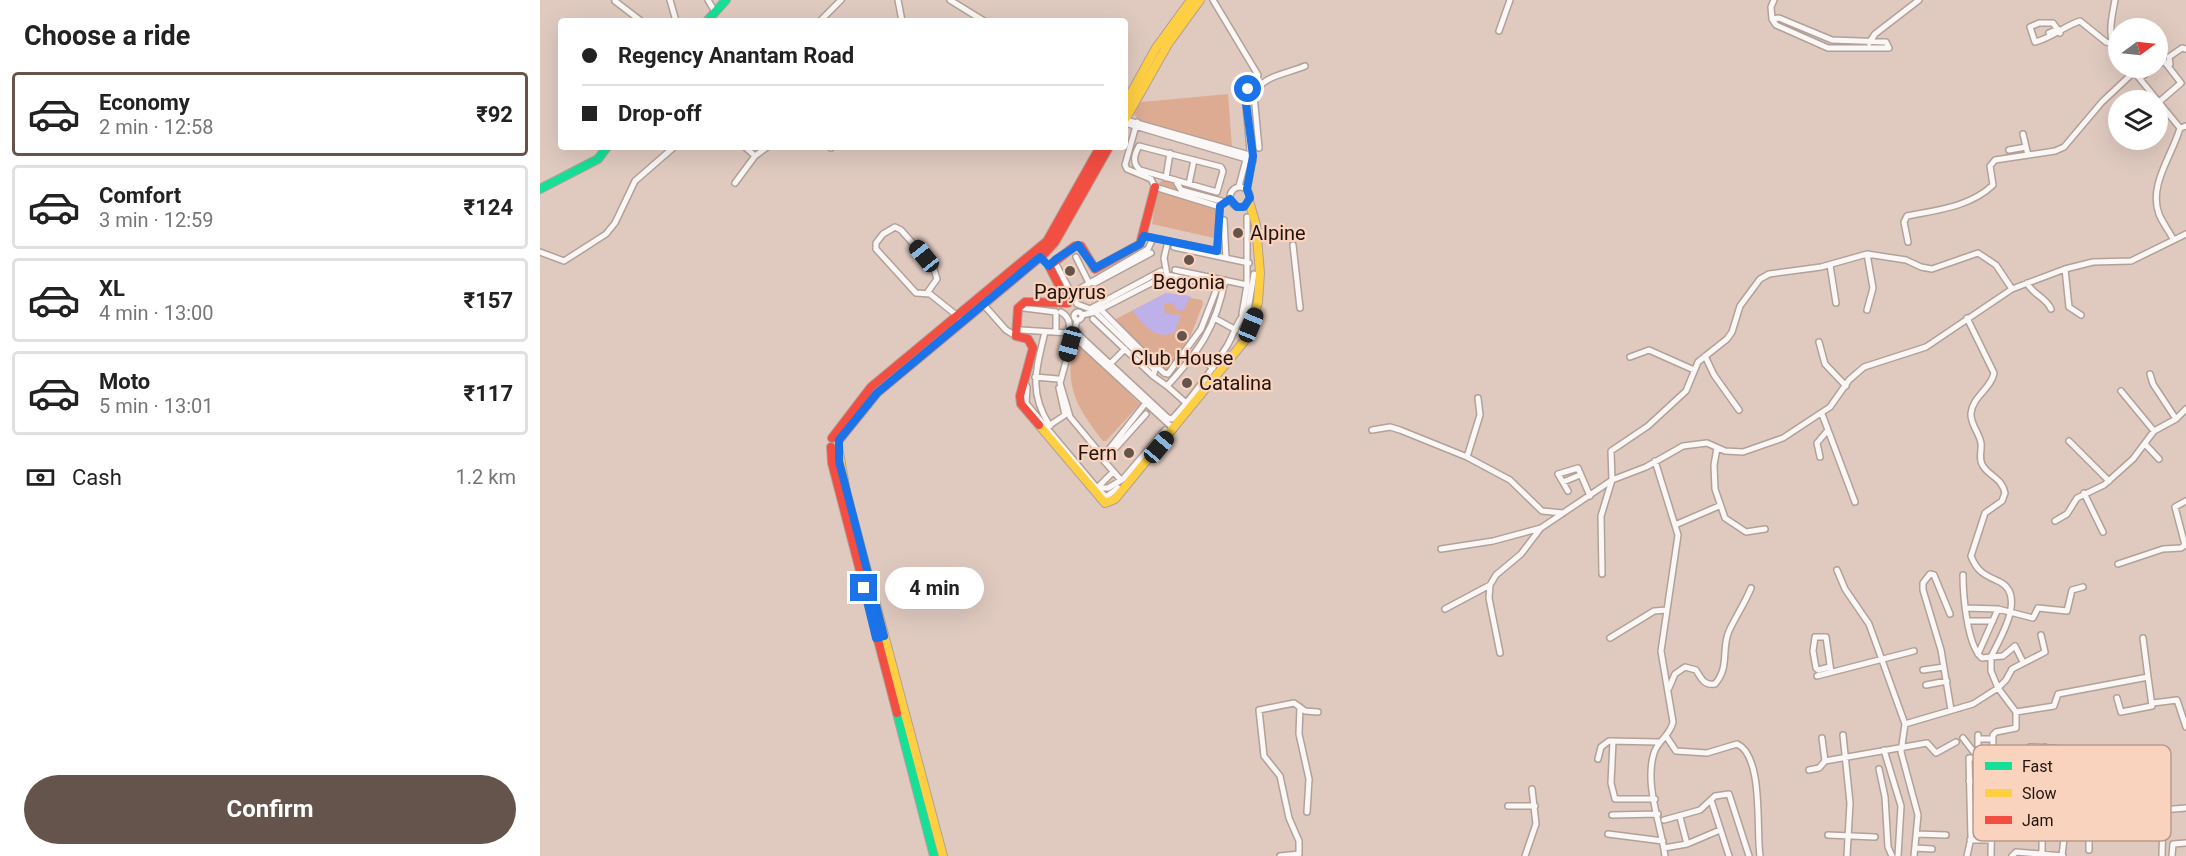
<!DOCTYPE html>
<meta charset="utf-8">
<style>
body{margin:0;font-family:Roboto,sans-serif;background:#f6f6f6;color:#222;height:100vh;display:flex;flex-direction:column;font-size:22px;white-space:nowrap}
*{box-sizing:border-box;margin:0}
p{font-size:20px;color:#767676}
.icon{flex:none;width:33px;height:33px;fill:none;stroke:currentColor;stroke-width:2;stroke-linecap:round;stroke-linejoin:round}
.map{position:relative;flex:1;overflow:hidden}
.side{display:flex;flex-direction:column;background:#fff;width:540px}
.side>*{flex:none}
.banner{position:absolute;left:18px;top:18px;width:570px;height:132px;border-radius:6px;box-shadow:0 6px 24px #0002;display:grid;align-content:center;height:132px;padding:0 24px;background:#fff}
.needle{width:39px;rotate:75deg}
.tools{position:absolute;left:1568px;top:18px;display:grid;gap:12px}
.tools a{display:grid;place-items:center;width:60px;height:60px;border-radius:50%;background:#fff;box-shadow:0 6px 24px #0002;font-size:30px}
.end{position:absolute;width:27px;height:27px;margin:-14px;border:8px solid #1a73e8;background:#fff;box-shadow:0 0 0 3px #fff}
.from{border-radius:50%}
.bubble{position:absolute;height:42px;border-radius:21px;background:#fff;box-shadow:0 6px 24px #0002;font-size:20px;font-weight:700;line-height:42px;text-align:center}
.car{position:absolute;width:18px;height:36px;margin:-18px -9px;border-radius:8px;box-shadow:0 0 4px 2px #0007;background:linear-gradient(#222 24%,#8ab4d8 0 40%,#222 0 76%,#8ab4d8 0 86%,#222 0)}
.banner b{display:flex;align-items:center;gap:21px;height:57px;font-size:22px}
.banner b+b{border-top:2px solid #e0e0e0}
.banner i{width:15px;height:15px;background:#222}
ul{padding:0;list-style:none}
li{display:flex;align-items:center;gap:18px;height:84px;margin:0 12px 9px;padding:0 12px;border:3px solid #e0e0e0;border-radius:6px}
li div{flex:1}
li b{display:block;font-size:22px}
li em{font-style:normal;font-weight:700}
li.active{border-color:#64544c}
li>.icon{width:54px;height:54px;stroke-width:1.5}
h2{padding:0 24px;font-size:27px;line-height:72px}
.pay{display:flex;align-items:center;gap:15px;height:66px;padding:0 24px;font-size:22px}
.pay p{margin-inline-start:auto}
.button{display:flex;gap:12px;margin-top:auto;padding:12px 24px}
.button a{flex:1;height:69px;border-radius:36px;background:#64544c;color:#fff;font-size:24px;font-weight:700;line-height:69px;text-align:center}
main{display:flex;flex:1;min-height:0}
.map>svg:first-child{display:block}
</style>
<main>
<section class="side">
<h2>Choose a ride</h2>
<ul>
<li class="active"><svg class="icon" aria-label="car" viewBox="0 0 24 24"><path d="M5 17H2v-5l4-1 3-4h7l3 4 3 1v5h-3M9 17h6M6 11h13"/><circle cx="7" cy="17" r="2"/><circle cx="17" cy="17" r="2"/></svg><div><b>Economy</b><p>2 min · 12:58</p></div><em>₹92</em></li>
<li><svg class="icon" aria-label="car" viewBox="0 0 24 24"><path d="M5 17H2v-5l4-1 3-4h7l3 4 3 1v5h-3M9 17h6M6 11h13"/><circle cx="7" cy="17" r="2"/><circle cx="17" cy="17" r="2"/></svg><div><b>Comfort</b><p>3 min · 12:59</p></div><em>₹124</em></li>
<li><svg class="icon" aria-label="car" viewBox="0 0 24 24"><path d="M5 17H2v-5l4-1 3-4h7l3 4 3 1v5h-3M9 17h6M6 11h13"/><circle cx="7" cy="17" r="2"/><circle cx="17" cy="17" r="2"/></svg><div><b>XL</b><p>4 min · 13:00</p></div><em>₹157</em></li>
<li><svg class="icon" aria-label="car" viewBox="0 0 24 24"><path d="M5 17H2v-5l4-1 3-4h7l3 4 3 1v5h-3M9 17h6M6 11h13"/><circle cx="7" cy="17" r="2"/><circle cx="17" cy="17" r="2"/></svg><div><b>Moto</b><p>5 min · 13:01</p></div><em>₹117</em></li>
</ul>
<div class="pay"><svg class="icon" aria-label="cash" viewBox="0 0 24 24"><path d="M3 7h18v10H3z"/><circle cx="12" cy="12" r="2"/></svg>Cash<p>1.2 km</p></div>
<div class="button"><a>Confirm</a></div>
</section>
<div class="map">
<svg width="1646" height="856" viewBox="0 0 1646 856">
<rect width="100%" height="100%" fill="#e0cac0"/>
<path fill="#dcab92" d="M688 94 692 147 599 121 594 114 596 105 602 102Z
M623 180 679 195 683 240 612 224 618 184Z
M626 293 662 300 663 304 647 345 627 372H624L574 320Z
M537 346 542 347 600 404 566 441H563C540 412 524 388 533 349Z"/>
<path fill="#beb1e9" d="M626 293 651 296 643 311 636 309 633 303 624 304 625 314 641 315 634 333C614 340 605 325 592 311Z"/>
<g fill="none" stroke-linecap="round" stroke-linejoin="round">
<defs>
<path id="street" d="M130 0 136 21
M168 0 175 12
M358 0 362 21
M410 0 444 21
M673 0 718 75 716 83 705 95 710 150
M1575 0C1572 17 1566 38 1578 53
M75 1 101 21
M1239 18 1292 40 1346 42 1349 48H1288L1236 25 1232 19Z
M1232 19 1231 7 1234 0
M280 21 301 0
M959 31 970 0
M1509 33 1518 29
M1520 33 1513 23H1499L1490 27 1495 42C1512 38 1524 26 1540 21L1566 42 1573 44
M1329 43 1335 34 1379 0
M1630 64 1629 57 1642 48 1646 49
M1617 65 1624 61 1641 83 1619 102
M1591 68 1640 128 1646 126
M1600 78 1613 68
M586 120 713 156
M597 122 585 165 587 169 611 179 615 187 680 207 677 251 604 236
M585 123 713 161
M1483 134 1488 155
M599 146 681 167 683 171 677 192 600 170C592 163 594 155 599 146Z
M205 147 215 156 227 147
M291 147V148
M719 148 714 95C722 75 747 74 765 66
M1469 150 1486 147
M626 178 630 153
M635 180 641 190 685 202
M195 183 215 156
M649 184 654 160
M699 186 707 156
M690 197a10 10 0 1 1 20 0a10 10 0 1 1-20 0Z
M707 189 713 158
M684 220 686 258
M716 233 730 231
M1633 239C1629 231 1622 222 1619 214 1608 185 1633 154 1640 128
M1368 242 1364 222 1367 216C1397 210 1430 207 1453 185L1450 166 1455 160 1515 151 1524 147 1562 102 1595 71
M753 245 760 308
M634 247 709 263
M0 252 24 261 66 234 75 223 95 181 134 147
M536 257 549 283
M1290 265 1296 303
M517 266 537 304 550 309 621 271
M1525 269 1529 307 1541 315
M635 270 707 285V217
M550 282 555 283 611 253
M1487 283C1493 295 1506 297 1511 309
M387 293 397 279 393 266 361 230 355 227 343 234 336 243V249L376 293 390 294 420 318
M531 294 608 249 613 238
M443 304 466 330 476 336
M484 308 516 312V332
M560 309 624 373 628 374 661 329 677 288 676 285 627 275
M1327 310 1333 288 1327 254
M521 312C535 320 528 334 525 347
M555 312 615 370 613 376
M534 316a4 4 0 1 1 8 0a4 4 0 1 1-8 0Z
M702 314 707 285
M542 315 555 312 627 275 624 258 628 241
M1427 318 1454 373C1451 389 1433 396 1431 413 1430 424 1439 432 1441 443 1442 451 1438 459 1443 466 1450 477 1462 478 1465 493L1462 501 1445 513 1431 556C1437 572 1445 575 1460 582 1487 596 1459 640 1451 657L1463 656 1475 646 1483 662
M553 319 613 376 627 386C659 351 676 328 685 280
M676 319 696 330
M537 320 533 336 634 429
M481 330 529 333
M505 332C496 369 488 392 510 426
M538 334 628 418 632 419C653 397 671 371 687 346 694 334 698 318 708 310L714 274
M533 336 520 383 530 417 560 453H566L605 404
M1279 342 1285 364 1306 386
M655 355 673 368
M1165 356 1174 375 1199 410
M1090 357 1109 350 1154 370
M570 364 585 349
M1610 374 1613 384 1636 419 1646 409
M495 377 518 379
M484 381 487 387 486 403 557 488H568L583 479 625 430
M627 386 645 402
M1581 391 1614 431
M1282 414 1315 502
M507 427 525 415 519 388
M832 430 850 427 860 430 927 457 970 480 1002 511 1023 513
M1529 441 1569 481
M1605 444 1619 459
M1177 448 1174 465 1175 489 1185 518 1206 532 1225 529
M557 453 580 479
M927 457 940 415 938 398
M1280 457 1277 443 1288 430
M564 461 606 414
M1115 461 1138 535 1121 651 1133 722C1130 736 1118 740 1114 753 1104 785 1121 824 1125 856
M573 472 557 488 566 497 578 488
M1023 482 1040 475
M1028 491 1018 474 1038 468 1050 496
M1544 493 1563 532
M1515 521 1527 514 1537 498 1564 485 1593 459 1614 431 1636 419
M1135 525 1179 506
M901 549 953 541 1001 528 1072 480 1106 467 1143 446 1167 443 1185 451 1203 452 1243 438 1290 407 1309 380 1324 367 1386 347 1472 289 1525 269 1553 262 1591 261 1646 234
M1578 564 1623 549 1641 548 1645 545 1635 507 1646 501
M1297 570 1305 589 1329 624 1365 724 1361 752 1378 815 1374 856
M1062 574 1061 516 1072 480 1071 451 1108 426 1146 391 1158 362 1187 339 1192 332 1200 306 1220 279 1229 274 1281 267 1327 254 1366 260 1381 267 1392 269 1438 253 1456 265 1472 289
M1425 608 1458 609 1493 618 1498 608 1527 611 1532 590 1543 587
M905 609 950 585
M1410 614 1394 575 1390 574 1383 583V590L1401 650 1411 710
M1428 621H1453
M1070 638 1114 611 1127 610
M960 653 949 598 950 585 956 575 981 554 1000 529
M1438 654 1458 609
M1290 667 1278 670 1276 668 1273 651 1275 637H1286L1291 672
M1383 670 1404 667
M1277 676 1374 651
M1386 685 1407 681
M1129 688 1135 674 1145 667 1156 670C1161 678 1164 686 1175 684 1190 667 1181 649 1189 631 1196 616 1205 603 1211 588
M1577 698 1581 712 1612 706 1608 677
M1613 703 1637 700 1646 727
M760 707 759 734 769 779 767 812
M1476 712 1514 706 1518 694 1608 677 1603 638
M1365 724 1433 704 1458 688 1451 671V657L1442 658C1427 646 1423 594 1423 575
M1303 735 1310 803 1307 856
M1126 736 1136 751 1167 753 1197 744C1224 756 1216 830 1220 856
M1282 738 1285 761
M1423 738 1436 755
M1438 739H1453
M1073 741 1071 783 1075 799H1115
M1438 745V735
M1490 747 1515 748
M1344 750 1361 806 1358 856
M1058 759 1061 747 1069 741 1118 742
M1479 761 1503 765 1505 747
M1517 768 1525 829 1522 856
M1339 769 1345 797 1348 847 1352 856
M1269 770 1279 768 1285 761 1387 743 1396 753 1416 742
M1429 781H1451
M1171 800 1189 856
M968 806H995
M1431 806H1451
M1622 810 1646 808
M1072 815 1118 814
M1140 817 1147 844
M1124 820 1160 810 1175 796 1189 794 1209 856
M1524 832H1542L1563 826 1580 836H1622
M1068 834 1123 841
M1376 834 1406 835
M1288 835 1335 837
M1451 835 1472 834 1475 799 1473 797 1451 796
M1430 840H1451
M1124 848 1147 844 1180 830
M1375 848 1392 849
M1549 850V841L1542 832 1536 770C1557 766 1580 758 1601 757 1629 757 1622 837 1622 856
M1502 853 1503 765 1536 770
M740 856 759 854V841L749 818 740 776 724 756 719 710 754 703 765 711 778 712
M985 856 996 824 992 789
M1427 856 1431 838 1429 758H1452
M1451 856 1453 735 1456 732 1476 728V712L1458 688 1466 680 1472 669 1505 652 1501 635
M1472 856 1476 852 1523 856
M1632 856 1633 844 1646 843"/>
<path id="fast" d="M167 21 186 0
M0 189 58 159 67 147
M357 713 394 856"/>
<path id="slow" d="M585 104 616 48 651 0
M586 118 628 44 660 0
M499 425 565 503 575 499 706 339 718 302 720 273 716 225 709 201
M298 447 306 492 403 856"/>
<path id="jam" d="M499 425 481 404 480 396 493 348 488 339 476 336 478 308 485 302 528 303 509 266 535 246H541L555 269 600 244 615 187
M292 438 331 387 507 241 560 147
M299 440 337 393 504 254 515 242 569 147
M291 447 292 463 357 713"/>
</defs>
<use href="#street" stroke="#b1a198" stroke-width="8"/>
<use href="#fast" stroke="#b1a198" stroke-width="10"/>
<use href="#slow" stroke="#b1a198" stroke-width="10"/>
<use href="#jam" stroke="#b1a198" stroke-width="10"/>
<use href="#street" stroke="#faf7f6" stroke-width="5"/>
<use href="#fast" stroke="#16e098" stroke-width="8"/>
<use href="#slow" stroke="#ffcf43" stroke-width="8"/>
<use href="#jam" stroke="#f24e42" stroke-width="8"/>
</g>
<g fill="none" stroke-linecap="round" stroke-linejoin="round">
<path stroke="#1a73e8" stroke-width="8" d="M324 588 336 638 344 636 299 461V440L337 393 500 257 509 266 516 259 538 245 555 268 600 244 604 236 677 251 680 206 690 199 697 207H704L710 198 707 189 713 156 705 95 708 89"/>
</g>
<g fill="#64544c" stroke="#fad3bf" stroke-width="2">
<circle cx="698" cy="233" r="6"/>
<circle cx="649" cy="260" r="6"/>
<circle cx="530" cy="271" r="6"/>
<circle cx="642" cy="336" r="6"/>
<circle cx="647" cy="383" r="6"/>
<circle cx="589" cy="453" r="6"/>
</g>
<g text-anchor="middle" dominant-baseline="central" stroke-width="4.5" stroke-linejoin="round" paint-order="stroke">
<g font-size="20" fill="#21140d" stroke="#fad3bf">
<text x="710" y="233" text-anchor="start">Alpine</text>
<text x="649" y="282">Begonia</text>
<text x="530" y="292">Papyrus</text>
<text x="642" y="358">Club House</text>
<text x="659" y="383" text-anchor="start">Catalina</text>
<text x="577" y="453" text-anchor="end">Fern</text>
</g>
</g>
<rect x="1433" y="745" width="198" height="96" rx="9" fill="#fad3bf" stroke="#b99a8a" stroke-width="1.5"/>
<rect x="1445" y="762" width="27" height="8" fill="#16e098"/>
<rect x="1445" y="789" width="27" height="8" fill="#ffcf43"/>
<rect x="1445" y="816" width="27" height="8" fill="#f24e42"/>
<g font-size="16" fill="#21140d">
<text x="1482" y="772">Fast</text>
<text x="1482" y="799">Slow</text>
<text x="1482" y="826">Jam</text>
</g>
</svg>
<div class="tools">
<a><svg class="needle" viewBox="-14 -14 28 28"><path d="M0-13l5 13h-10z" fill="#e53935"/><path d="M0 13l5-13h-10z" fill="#767676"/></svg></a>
<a><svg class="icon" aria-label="layers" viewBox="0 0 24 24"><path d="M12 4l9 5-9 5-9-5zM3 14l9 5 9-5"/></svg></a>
</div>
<i class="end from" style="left:708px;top:89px"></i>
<i class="end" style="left:324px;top:588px"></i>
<div class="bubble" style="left:345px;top:567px;width:99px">4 min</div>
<i class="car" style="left:384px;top:256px;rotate:321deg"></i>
<i class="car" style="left:711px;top:325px;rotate:22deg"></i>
<i class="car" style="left:530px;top:344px;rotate:195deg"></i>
<i class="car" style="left:619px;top:447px;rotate:40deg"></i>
<div class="banner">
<b><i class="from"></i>Regency Anantam Road</b>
<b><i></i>Drop-off</b>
</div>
</div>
</main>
